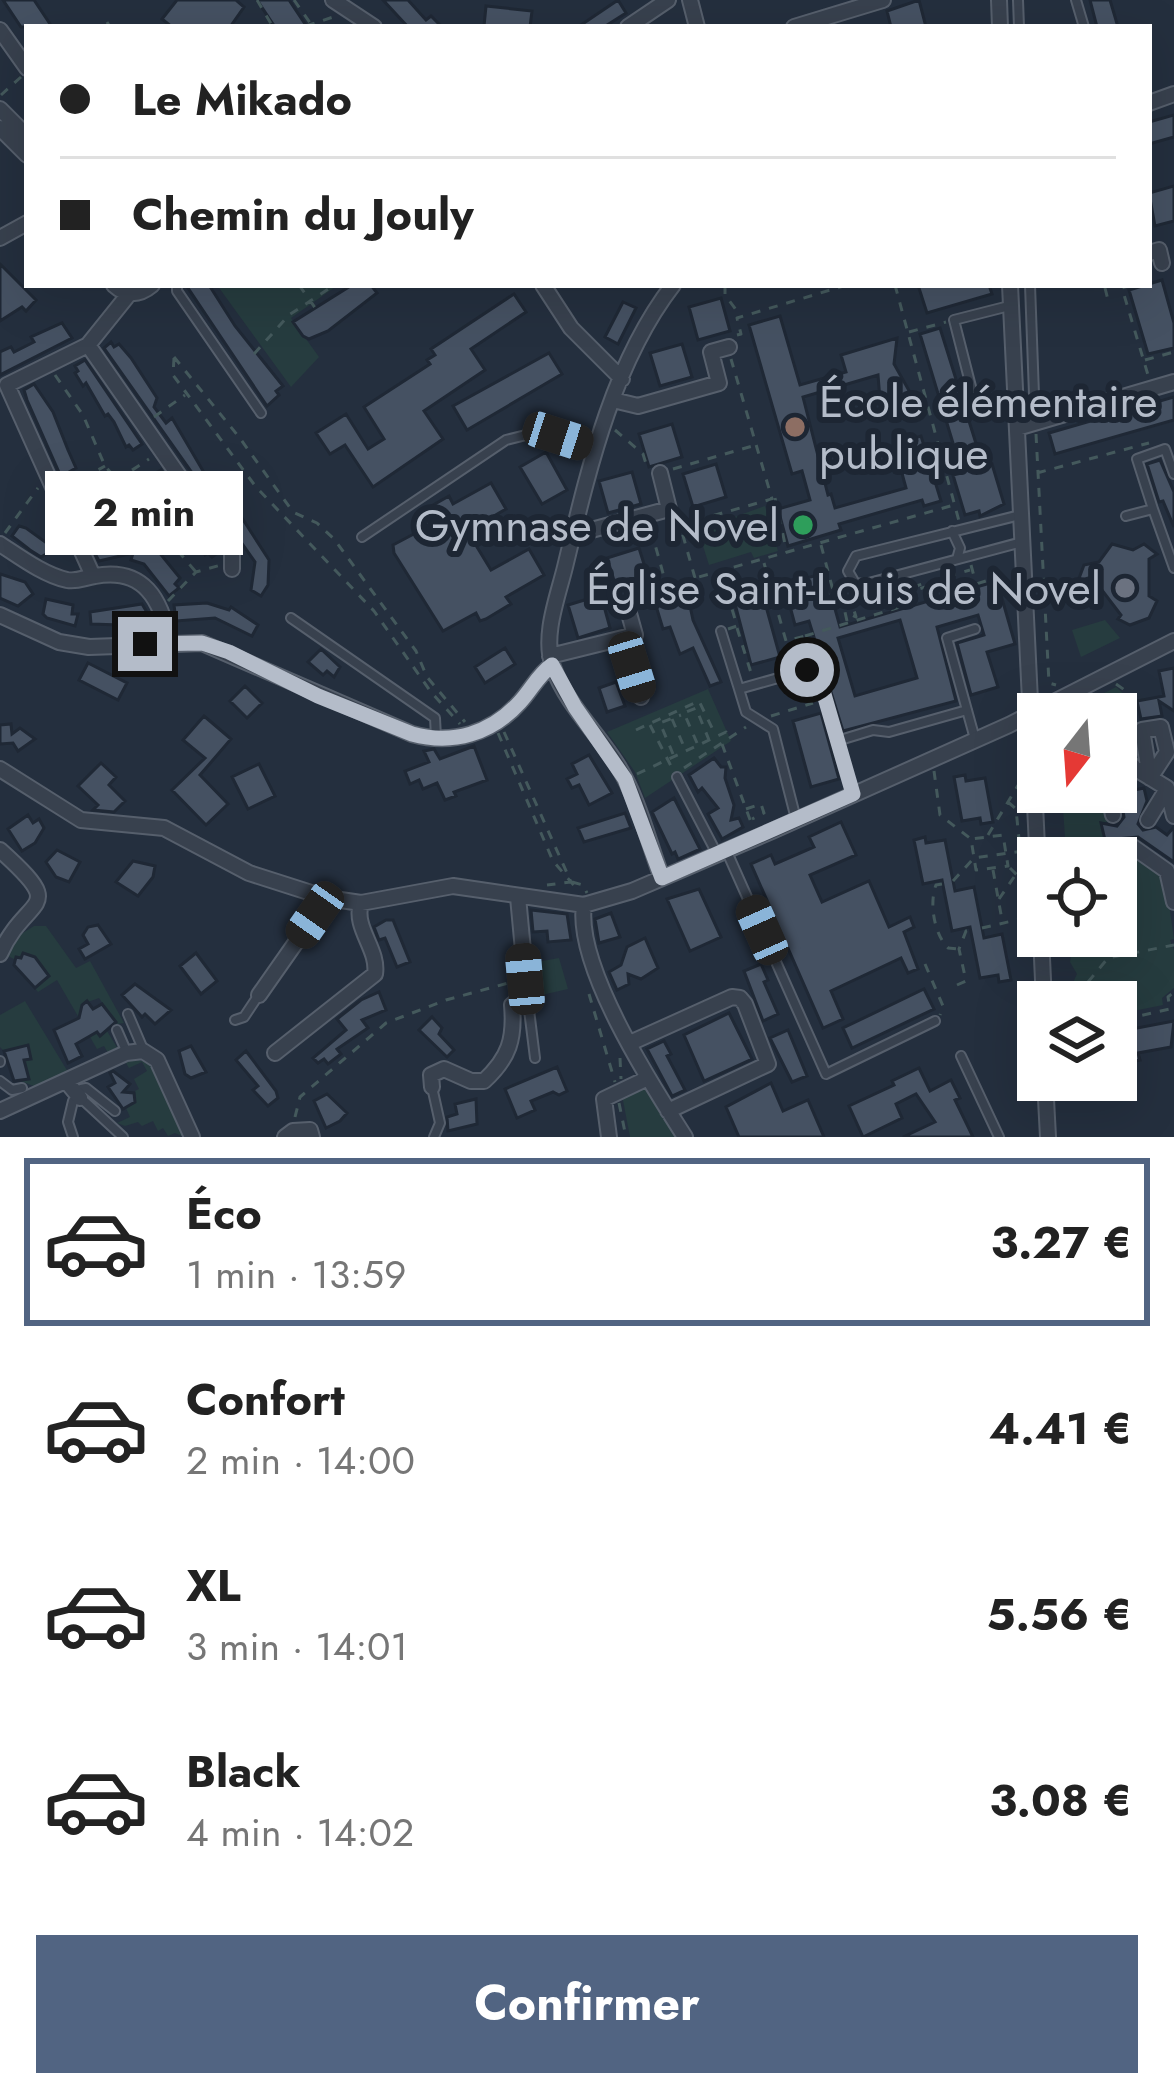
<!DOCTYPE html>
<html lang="fr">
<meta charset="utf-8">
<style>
body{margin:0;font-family:Jost,sans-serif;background:#f6f6f6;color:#222;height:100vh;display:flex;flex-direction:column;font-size:45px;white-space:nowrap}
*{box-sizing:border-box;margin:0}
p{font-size:39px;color:#767676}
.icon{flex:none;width:66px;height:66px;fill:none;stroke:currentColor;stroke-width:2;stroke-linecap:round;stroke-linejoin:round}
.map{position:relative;height:1137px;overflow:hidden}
.details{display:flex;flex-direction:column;background:#fff;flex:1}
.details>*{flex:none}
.banner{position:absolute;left:24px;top:24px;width:1128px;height:264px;border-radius:0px;box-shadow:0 12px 48px #0002;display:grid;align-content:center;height:264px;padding:0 36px;background:#fff}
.needle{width:78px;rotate:197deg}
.fabs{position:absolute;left:1017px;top:693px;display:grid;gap:24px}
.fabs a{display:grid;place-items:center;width:120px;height:120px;border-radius:0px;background:#fff;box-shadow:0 12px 48px #0002;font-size:60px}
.end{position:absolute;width:54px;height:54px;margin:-27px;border:15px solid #b4bcc9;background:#111;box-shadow:0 0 0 6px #111}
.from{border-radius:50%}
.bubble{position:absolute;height:84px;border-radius:0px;background:#fff;box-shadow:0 12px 48px #0002;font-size:39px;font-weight:700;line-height:84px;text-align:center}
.car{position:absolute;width:36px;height:72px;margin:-36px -18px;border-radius:15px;box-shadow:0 0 9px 3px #0007;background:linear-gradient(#222 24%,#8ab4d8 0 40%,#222 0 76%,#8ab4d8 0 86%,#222 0)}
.banner b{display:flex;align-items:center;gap:42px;height:114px;font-size:45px}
.banner b+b{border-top:3px solid #e0e0e0}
.banner i{width:30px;height:30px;background:#222}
ul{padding:21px 0 0;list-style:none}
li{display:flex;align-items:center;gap:36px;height:168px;margin:0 24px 18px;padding:0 12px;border:6px solid transparent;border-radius:0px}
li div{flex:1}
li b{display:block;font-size:45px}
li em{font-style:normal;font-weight:700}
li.selected{border-color:#516482}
li>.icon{width:108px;height:108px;stroke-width:1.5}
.primary-button{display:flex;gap:24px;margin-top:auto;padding:24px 36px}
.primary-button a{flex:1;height:138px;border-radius:0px;background:#516482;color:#fff;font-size:48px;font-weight:700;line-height:138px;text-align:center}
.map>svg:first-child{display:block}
</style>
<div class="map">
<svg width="1174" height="1137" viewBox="0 0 1174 1137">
<rect width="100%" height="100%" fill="#242f3e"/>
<path fill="#263c3f" d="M217 285H338L291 318 319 357 291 387Z
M765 506 778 551 754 558 751 552 709 565 698 530Z
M1105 620 1120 638 1081 657 1072 630Z
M1116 687 1126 696 1137 753 1116 742V714H1076L1077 707Z
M708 689 731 741 645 798 635 772 607 732Z
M1062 792H1104L1110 821 1102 823 1109 853 1116 857 1133 854 1165 876 1174 939 1170 940 1174 950V988L1162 998 1163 1005 1128 1012 1119 1000 1090 1002 1110 991 1073 993 1070 989 1077 974 1070 962 1072 951 1068 942 1073 936H1116V858H1069L1066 854Z
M34 926H46L76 968 90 961 124 1023 117 1024 99 998 85 1003 81 1010 101 1036 107 1031 118 1049 108 1053 104 1046 97 1049 57 980 38 992 35 988 49 976 35 957 16 960 8 956 18 936Z
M559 958 568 989 533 997 531 963Z
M25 1001 68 1072 36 1087 21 1081 29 1079 24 1061 31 1058 28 1046 4 1051 0 1047V1015Z
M135 1059 149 1063 184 1137 175 1133 168 1136 163 1128 158 1131 153 1121 142 1126 138 1122 125 1126 117 1123 130 1117 126 1108 136 1103 135 1091 139 1089 134 1079 147 1071 142 1062 129 1068 126 1063Z
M642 1086 647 1087 676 1137H630L622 1095Z"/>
<path fill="#455162" stroke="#1f2835" stroke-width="3" fill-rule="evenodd" d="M3 0H34L52 27H21Z
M177 0H236L244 7 230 27H172L162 19Z
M257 0H289L307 27H275Z
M383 0H408L426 20 431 16 442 27H408Z
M618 0 626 13 604 27H578Z
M919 0 926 27H891L887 11Z
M1090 0H1110L1118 27H1097Z
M486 6 532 11 530 27 484 26Z
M1174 115V137L1149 144V122Z
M1174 186V221L1155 226 1149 193Z
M0 264 36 300 26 311 22 307 0 321Z
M1162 280 1174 323V348L1148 354 1129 290Z
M186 285H209L235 326 283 386 276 391 279 395 267 406Z
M352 285H371L377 293 328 331 309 339 303 336 293 322Z
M918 285H989L992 294 927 313Z
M514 294 526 312 471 349 485 370 424 411 443 439 373 487 345 445 330 454 316 433 346 414 368 449 384 439 364 407 430 364 427 360 435 355 431 349Z
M721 298 730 331 698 340 689 307Z
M623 302 636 308 618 344 605 337Z
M780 316 800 385 846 372 841 355 897 338 894 364 916 403 881 412 878 375 803 397 828 495 831 494 835 508 906 488 894 444 921 436 941 501 924 506 922 500 839 524 841 530 788 546 778 509 810 500 802 471 792 474 749 325Z
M62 323 72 338 0 375V352L11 347 14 352 34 342 31 337Z
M940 328 983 466 992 464 1004 504 980 516 979 511 965 515 953 475 962 473 920 334Z
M111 342 114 347 119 344 131 358 157 398 154 407 166 423 172 418 206 476 218 493 221 491 233 504 269 560 268 585 261 596 251 590 255 562 104 348Z
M682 344 692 377 660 386 650 353Z
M549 353 562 374 467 430 453 406Z
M85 360 142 444 133 450 129 445 126 447 114 422 108 414 105 416 86 383 83 386 75 373 78 371 75 366Z
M34 384 53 412 68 450 76 468 69 472 98 517 90 521 93 527 85 531 27 400 24 390Z
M1174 397V420L1055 454 1049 433Z
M672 424 682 457 649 467 639 434Z
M546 452 567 490 542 504 520 467Z
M1160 460 1174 492V527L1163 501 1159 502 1147 464Z
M716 464 726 497 693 507 683 474Z
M161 470 219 552 212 557 208 553 205 555 185 524 182 526 163 494 159 496 151 484 154 482 151 476Z
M632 472 641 504 608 513 599 481Z
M491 483 506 509 468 531 477 547 491 570 529 549 544 575 506 597 511 604 486 619 480 621 476 613 443 631 394 553 393 545 427 527 419 513 449 496 453 504Z
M19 526 26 528 55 549 41 557 30 550 12 536Z
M126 535 127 539 154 546 180 578 175 584 179 588 169 596 144 564 131 560 133 553 99 561 93 550 99 548 98 544Z
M1112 544 1133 550 1144 544 1157 554 1149 559V596L1157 601 1149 618 1130 625 1118 619 1121 615 1092 577 1078 581 1084 565 1099 562Z
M639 548 649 580 617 590 607 558Z
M825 573 840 627 997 581 1015 644 987 652 998 687 971 695 957 643 984 635 978 615 937 627 956 701 843 731 809 621 795 625 784 584ZM900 620 917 678 855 696 838 638Z
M0 574 25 582 33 594 18 606 0 598Z
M686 587 693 620 721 682 710 686 693 648 680 654 670 627 663 629 653 596Z
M762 592 780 657 751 665 734 600Z
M601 595 610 628 578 638 568 605Z
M46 599 73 605 72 614H78L75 626 47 618 43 614Z
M207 603 229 610 231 607 258 625 252 636 215 618 176 621 174 605Z
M142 604 151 619 121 625 91 624 90 612Z
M505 648 515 664 485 683 475 667Z
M321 649 340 667 334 677 327 671 323 675 308 662Z
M88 663 127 683 118 700 79 680Z
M1174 668V711L1159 701 1162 716 1141 719 1137 701 1164 696 1159 671Z
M616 682 625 706 607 712 599 688Z
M245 686 262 703 247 718 230 701Z
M821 713 839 779 811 787 793 721Z
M204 716 231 739 200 775 228 804 206 825 172 790 205 758 183 740Z
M11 724 12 734 20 728 35 739 18 751 13 743 0 744V725Z
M474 746 487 780 454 792 456 796 445 800 437 783 423 789 419 780 410 784 405 771 429 762 424 751 434 749 440 759Z
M589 755 612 793 589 805 579 785 572 788 567 779 577 774 572 764Z
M714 758 721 767H726L725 778 734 805 731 820 739 818 743 827 722 839 708 814 718 808 702 788 698 792 689 775Z
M101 763 116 777 109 785 125 801 114 812 93 810 98 805 78 786Z
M259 764 275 796 248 809 232 777Z
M965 775 966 781 985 778 993 822 981 824 980 818 962 821 954 777Z
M1144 788 1147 801 1138 824 1143 830 1156 827 1167 835 1174 827V862L1138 837 1105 840 1101 823 1117 826 1124 817 1120 793Z
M674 798 700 849 678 859 675 852 672 854 652 812Z
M625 813 631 828 584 842 578 828Z
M28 815 33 823 39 819 44 828 35 843 22 851 8 829Z
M841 822 856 855 810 875 822 902 869 881 889 927 910 917 914 927 904 932 918 969 908 973 901 958 831 991 843 1019 823 1028 751 864 771 855 775 864 814 847 809 837Z
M925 837 926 843 945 840 955 891 974 887 984 938 1002 934 1011 980 999 982 998 975 980 978 970 927 952 931 942 880 923 884 914 840Z
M57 850 80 862 69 882 56 877 46 862Z
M133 861 155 866 153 877 138 896 116 882Z
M699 889 721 937 690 951 667 899Z
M531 910 567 914 571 940 548 942 547 931 533 932Z
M611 913 620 937 599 943 595 919Z
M386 920H393L410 962 397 967 385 938 379 940 374 927Z
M98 925 111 944 85 959 79 949 88 944 83 935 88 927Z
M645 938 658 968 641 979 628 974 629 984 617 990 609 972 621 965 627 947Z
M23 953 35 957 49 976 35 988 14 965 16 957 21 958Z
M196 953 217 981 201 994 180 966Z
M761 964 768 980 764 982 778 1014 763 1021 744 971Z
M135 984 171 1010 155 1024 145 1014 142 1017 122 995Z
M924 989 934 1009 852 1048 843 1028Z
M379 992 386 1010 362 1020 368 1028 337 1049 341 1054 328 1064 324 1059 318 1063 313 1058 346 1030 337 1019 361 1000Z
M87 1001 93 1009 102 1004 116 1022 100 1036 97 1032 76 1044 82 1056 68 1063 54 1030 79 1018 82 1005Z
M729 1013 752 1059 704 1081 684 1035Z
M432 1017 442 1028 439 1034 454 1050 447 1057 419 1030Z
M1174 1021 1171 1047 1138 1053 1140 1060 1116 1065V1032Z
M788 1030 807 1076 792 1082 770 1038Z
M664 1041 671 1054 667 1056 685 1090 672 1096 647 1049Z
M28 1045 31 1059 24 1060 29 1079 14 1081 4 1051Z
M191 1046 206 1072 191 1078 185 1074 179 1051Z
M246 1051 276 1091 278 1098 268 1106 253 1090 258 1086 236 1060Z
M557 1067 567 1091 559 1095 553 1092 531 1101 535 1110 517 1118 505 1089Z
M919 1068 930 1091 951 1080 960 1098 955 1100 973 1137H903L935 1122 916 1094 896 1104 902 1118 863 1137 849 1106 894 1085 892 1081Z
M113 1071 130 1084 123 1092 134 1093 135 1102 123 1109 108 1087 115 1083 110 1073Z
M771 1083 783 1111 808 1100 824 1137H739L726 1107Z
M327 1094 347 1113 340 1121 326 1128 314 1101Z
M476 1099 477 1124 448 1131 447 1117 457 1114 455 1104Z"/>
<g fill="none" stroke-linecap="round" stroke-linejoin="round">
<defs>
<path id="lane" d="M1018 0 1019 27
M1076 0 1084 27
M177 285V291L261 413
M1030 285 1035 422
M1009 401 977 410 954 320 1009 306
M1153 509 1137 459 1165 449 1174 474
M1020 515 856 556 848 571 855 583 865 584 1022 542
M1126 516 1153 509 1174 568
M952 531 960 548 957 559
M362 537 506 440 534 433 594 448
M291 618 435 718 436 737
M975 629 947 638 975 739
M721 631 739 689 803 671 818 675 853 794
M739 689 746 712 773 729 796 819
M837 741 873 730 889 732 967 710
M677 777 717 854
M727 852 826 1074 935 1021
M527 994 535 1058
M1045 999 1111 989
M128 1014 143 1049
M235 1020 244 1017 258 996
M117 1030 124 1046
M961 1056 999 1137
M0 1062V1061
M0 1081 12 1090 22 1088
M432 1087 440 1123 434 1137
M81 1089 86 1088 115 1111
M82 1099 123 1137
M73 1101 68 1122 73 1137"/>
<path id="street" d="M333 0 374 27
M690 0 697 27
M999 0 1000 27
M628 27 668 0
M794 27 883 0
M0 30 27 68
M1149 103 1174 94
M0 109 27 136
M0 128 27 155
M0 238 27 223
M1149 253 1159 250 1162 263
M114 285C126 296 139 296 152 285
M543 285 571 328 622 379
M1010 285 1038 867
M88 345 232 552V569
M613 400 638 406 719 383 711 352 729 347
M1017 428 1174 382
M574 530 584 532 669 509 660 473
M0 544C20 557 44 575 67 580 78 582 85 577 95 576 144 567 162 600 169 642
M93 576 7 385 88 345 129 294
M0 615 59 642 89 647 202 643 412 734C452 745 492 734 520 702 531 690 539 674 552 665
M623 638 641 697
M550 656 635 635 628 610
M1161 727 1167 752 1150 778 1142 730Z
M1116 755 1133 766
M0 769 81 820 164 828 249 873 327 898 361 903 453 886 584 905 632 891 772 831 1009 725 1174 641
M1136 769 1167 788 1174 816
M1108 792 1113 815
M1148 820 1167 789
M0 850C70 913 27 893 0 954
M1060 858 1133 847 1167 871 1174 902
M662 878C648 841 639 800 618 766 598 733 566 704 553 667 542 636 558 596 565 567 588 472 612 364 673 285
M584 905C575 966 651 1084 685 1137
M1041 936 1044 1002
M259 995 327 898
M630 1043 732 997 740 998 745 1004 768 1064 668 1111
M275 1053 375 974C379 949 353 928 361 903
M1045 1080 1048 1137
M66 1081 80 1098
M432 1087 431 1075 444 1069 471 1081H484C509 1058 515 1039 512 1005L527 993 518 897
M0 1111 126 1053 143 1051 157 1060 192 1137
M285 1137 293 1131 310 1130 312 1137
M609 1137 604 1099 648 1078"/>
</defs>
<use href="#lane" stroke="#565f6c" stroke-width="12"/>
<use href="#street" stroke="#565f6c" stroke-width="18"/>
<path stroke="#44595c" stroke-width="3" stroke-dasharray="9 9" stroke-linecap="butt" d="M257 0 273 27
M294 0 313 27
M107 22 110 27
M306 26 336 16
M1 95 21 77
M299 285 316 309
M725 285V295L740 315
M895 285 959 521
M1131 285 1122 288 1148 375
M1105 288 1108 300
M909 332 946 322
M737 335 741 334 737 318 847 285
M254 354 289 315 333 286
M174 357 239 437 293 512 317 523 334 539 416 651 427 677 465 722
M174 358 173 375 256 487 374 611 431 692 460 724
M1145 360 1174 352
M55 375 83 415 105 466 196 572
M154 417 185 395
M615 430 643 454 647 467
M1036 434 1049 683 1056 685
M673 469 756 445
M1037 473 1149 443
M117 480 149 459
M67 487 105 466
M775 498 787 553
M651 530 666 584
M5 533 38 488
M821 545 838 609 970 570
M764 563 786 641 805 636 806 664
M971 565 976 584
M722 575 737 626 728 629
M695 578 680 525 772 499 731 359
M891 596 910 592
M914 600 912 591 932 585 931 582
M168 601 196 572 221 565
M638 605 642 593 954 505
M847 621 845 612 856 617 853 607
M737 628 752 676
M805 636 1012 573
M1116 684 1129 693 1135 720
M771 716 813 703
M672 719 685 749
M650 725 673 770
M636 730 699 701 715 734
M504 732 571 882 547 885
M498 733 553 861 577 889
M697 743 684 713 696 708 709 740
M722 744 752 825
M673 754 660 723 681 715
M684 768 746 727
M934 771 940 815 971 839 976 870 1008 866 1003 835 971 839
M637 774 726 732 729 738
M1008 802 1016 809 1020 849
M746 809 761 804 764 813 752 819
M988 835 1020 782
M1010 868 1024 882H1038
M993 870 1002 920
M953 881 974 858 1024 851
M572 882 583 885 587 893
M942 884 936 885C929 903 934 934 948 948L959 949
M999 899 1014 877
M982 928 1038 915
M925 964 943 1006 940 1015
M1088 982 1108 958 1174 945
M957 985 966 981 959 949 966 931 970 930
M589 994 615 1082
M1116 1003 1125 1019 1170 1009 1168 997 1174 992
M620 1058 621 1079
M619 1103 626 1137
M295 1117 300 1097 386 1023 446 1000 512 982"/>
<use href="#lane" stroke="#38414e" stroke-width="8"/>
<use href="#street" stroke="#38414e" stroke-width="14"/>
</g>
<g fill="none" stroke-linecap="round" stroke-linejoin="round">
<path stroke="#b4bcc9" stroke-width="15" d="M145 644 202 643 229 652 318 696 412 734C453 745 491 734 520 702 531 690 539 674 552 665L575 707 625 779 662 878 853 794 819 677 807 670"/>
</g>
<circle fill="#8d6e63" stroke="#1d2633" stroke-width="4.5" cx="795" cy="427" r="12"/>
<circle fill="#2e9e5b" stroke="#1d2633" stroke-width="4.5" cx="803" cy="525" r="12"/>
<circle fill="#6b7280" stroke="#1d2633" stroke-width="4.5" cx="1125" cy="588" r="12"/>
<g text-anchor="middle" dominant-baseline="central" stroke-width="12" stroke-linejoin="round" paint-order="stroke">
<g font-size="45" fill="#b4bcc9" stroke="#1d2633" text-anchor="end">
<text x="819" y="401" text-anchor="start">École élémentaire<tspan x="819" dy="52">publique</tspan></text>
<text x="779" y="525">Gymnase de Novel</text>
<text x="1101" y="588">Église Saint-Louis de Novel</text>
</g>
</g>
</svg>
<div class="fabs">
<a><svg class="needle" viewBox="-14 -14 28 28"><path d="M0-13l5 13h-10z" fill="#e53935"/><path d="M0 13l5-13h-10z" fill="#767676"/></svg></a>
<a><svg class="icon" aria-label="locate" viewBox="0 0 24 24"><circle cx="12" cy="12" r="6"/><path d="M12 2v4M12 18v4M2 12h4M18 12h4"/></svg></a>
<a><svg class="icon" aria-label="layers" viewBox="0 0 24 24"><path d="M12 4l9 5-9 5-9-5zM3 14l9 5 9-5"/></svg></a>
</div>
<i class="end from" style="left:807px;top:670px"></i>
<i class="end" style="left:145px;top:644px"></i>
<div class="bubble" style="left:45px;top:471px;width:198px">2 min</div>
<i class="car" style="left:558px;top:436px;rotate:108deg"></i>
<i class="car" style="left:632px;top:667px;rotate:163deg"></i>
<i class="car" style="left:315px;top:915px;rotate:215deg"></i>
<i class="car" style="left:762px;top:930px;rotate:336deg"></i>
<i class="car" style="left:525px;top:979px;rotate:355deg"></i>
<div class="banner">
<b><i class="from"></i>Le Mikado</b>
<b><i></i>Chemin du Jouly</b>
</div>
</div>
<section class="details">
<ul>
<li class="selected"><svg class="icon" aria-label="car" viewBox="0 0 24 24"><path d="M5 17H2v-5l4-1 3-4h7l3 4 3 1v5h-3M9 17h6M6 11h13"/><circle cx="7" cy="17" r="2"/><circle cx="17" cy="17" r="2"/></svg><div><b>Éco</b><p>1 min · 13:59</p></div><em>3.27 €</em></li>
<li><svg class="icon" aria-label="car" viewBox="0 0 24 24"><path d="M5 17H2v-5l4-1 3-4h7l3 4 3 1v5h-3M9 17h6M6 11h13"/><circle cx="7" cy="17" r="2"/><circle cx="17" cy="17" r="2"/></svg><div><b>Confort</b><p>2 min · 14:00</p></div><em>4.41 €</em></li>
<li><svg class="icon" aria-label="car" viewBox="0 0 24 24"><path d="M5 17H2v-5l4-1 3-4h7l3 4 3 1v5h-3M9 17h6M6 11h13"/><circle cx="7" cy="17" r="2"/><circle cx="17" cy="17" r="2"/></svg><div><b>XL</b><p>3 min · 14:01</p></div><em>5.56 €</em></li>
<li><svg class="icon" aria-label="car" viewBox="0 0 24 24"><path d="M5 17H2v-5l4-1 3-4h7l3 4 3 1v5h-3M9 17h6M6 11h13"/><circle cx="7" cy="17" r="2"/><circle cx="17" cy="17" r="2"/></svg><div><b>Black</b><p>4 min · 14:02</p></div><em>3.08 €</em></li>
</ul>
<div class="primary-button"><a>Confirmer</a></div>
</section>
